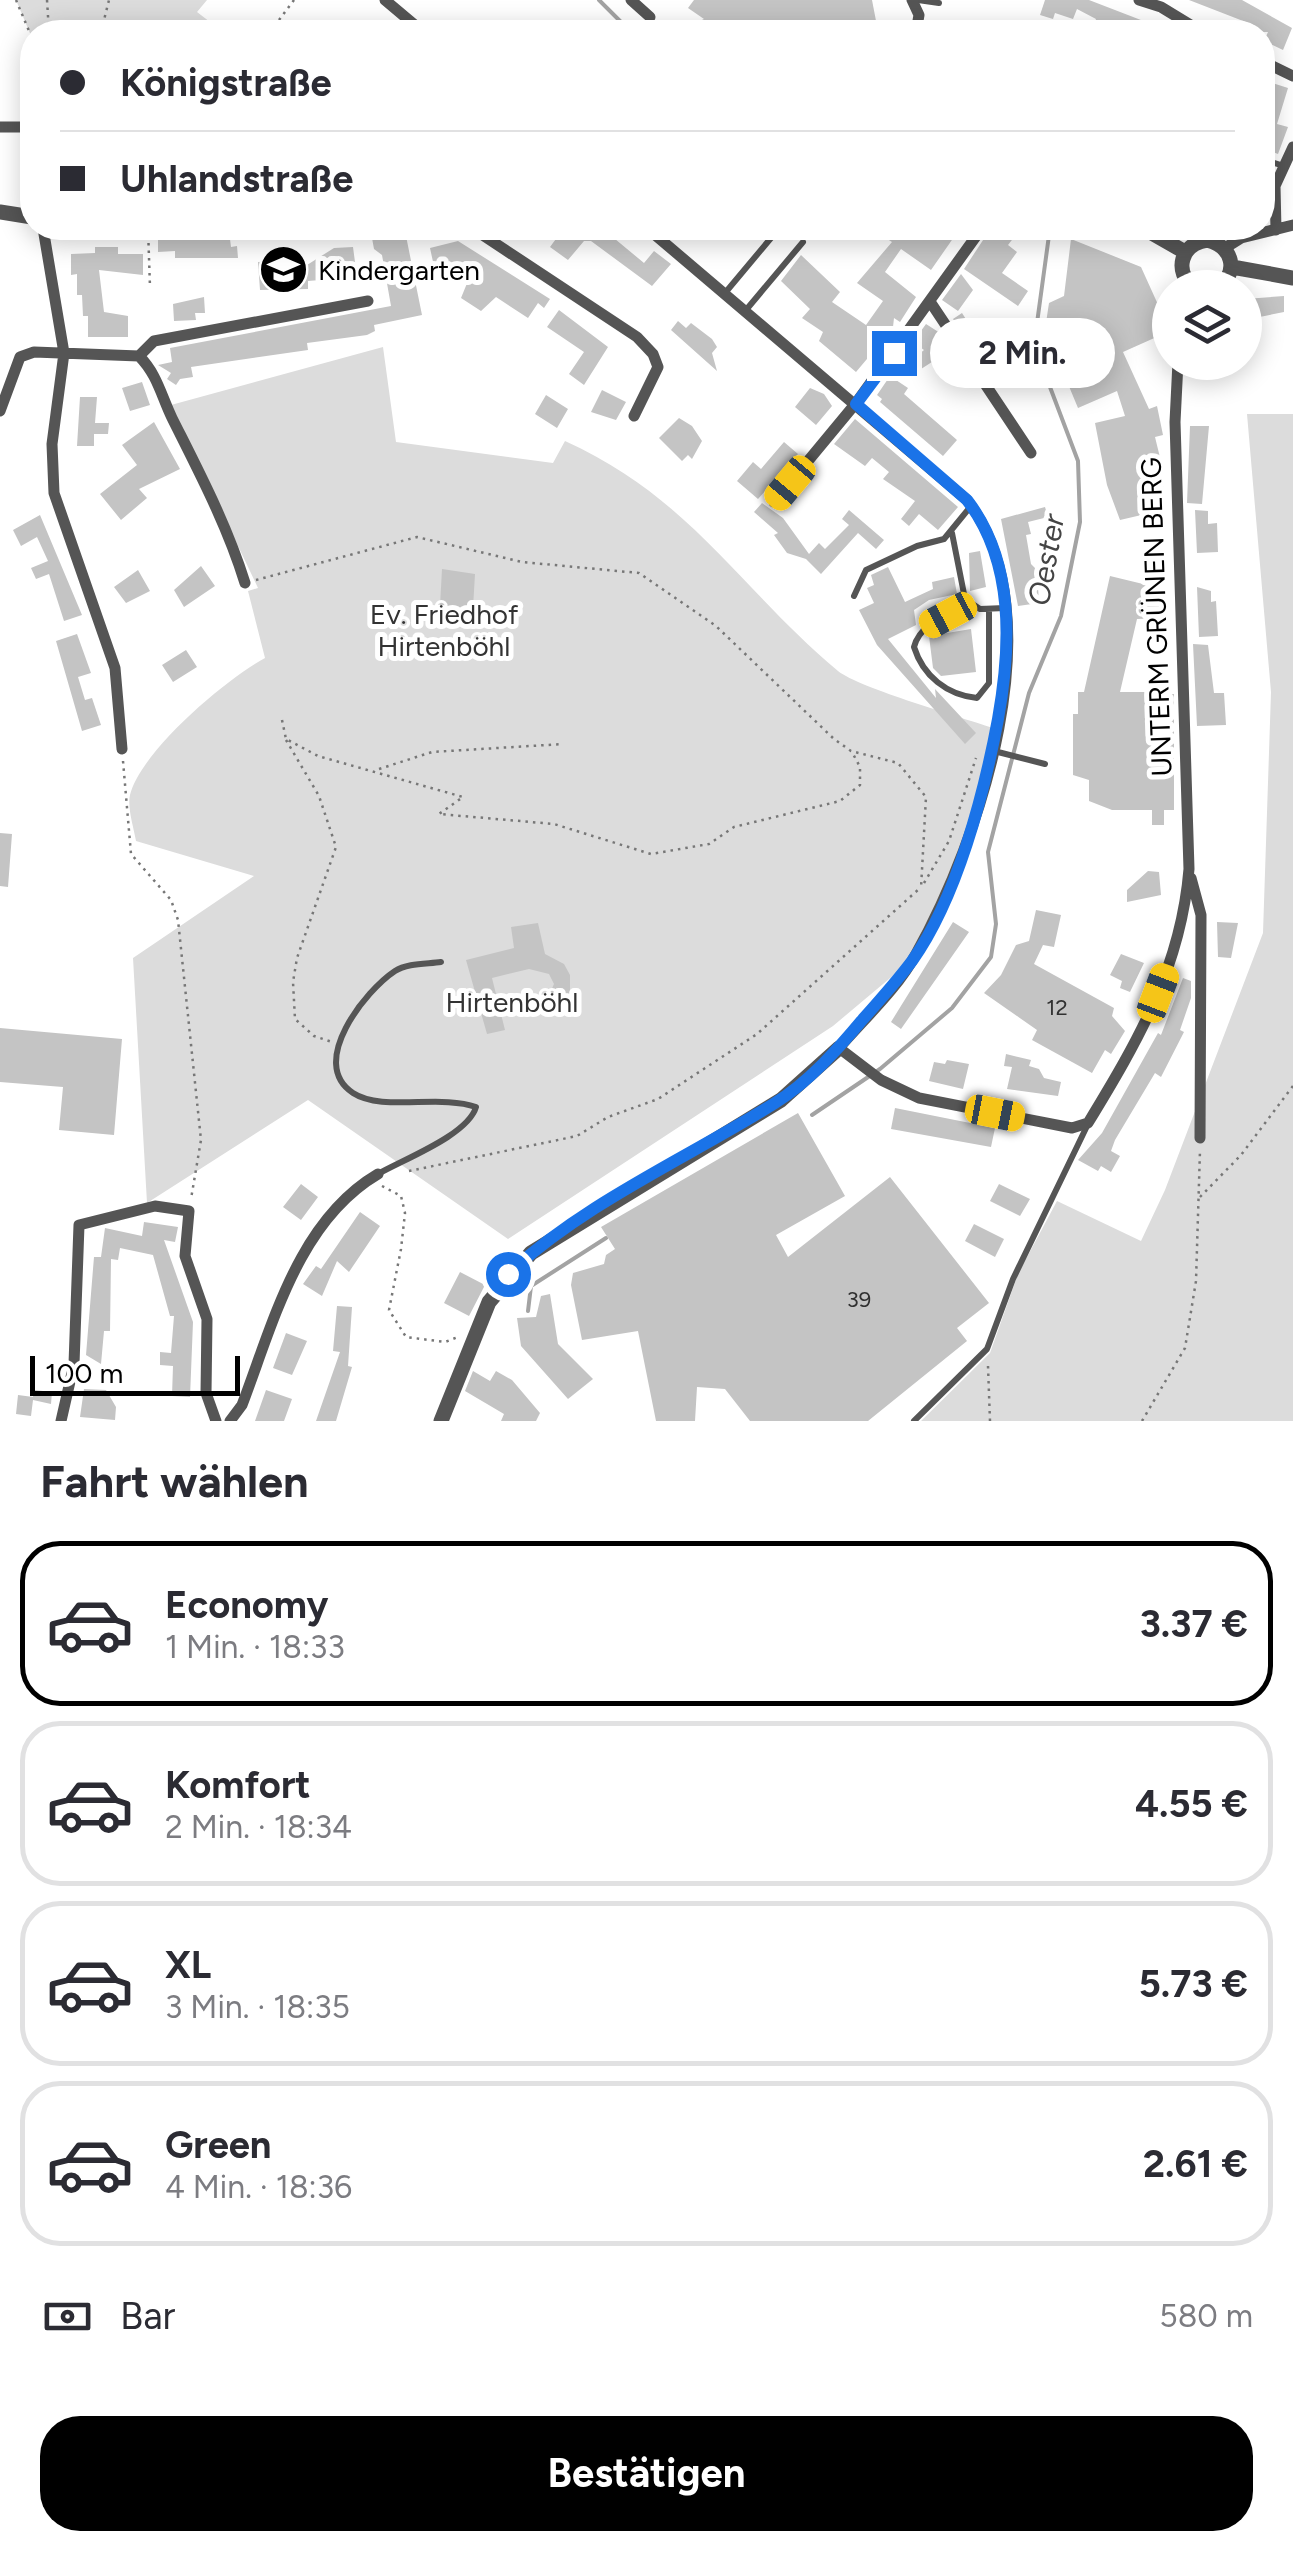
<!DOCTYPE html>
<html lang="de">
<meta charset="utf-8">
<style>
body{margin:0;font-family:Figtree,sans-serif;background:#f7f7f7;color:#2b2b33;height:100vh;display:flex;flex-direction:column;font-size:38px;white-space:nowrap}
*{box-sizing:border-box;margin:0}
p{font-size:32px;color:#7c7c81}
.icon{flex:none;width:55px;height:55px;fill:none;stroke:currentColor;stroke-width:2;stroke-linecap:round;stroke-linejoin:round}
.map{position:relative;height:1421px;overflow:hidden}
.sheet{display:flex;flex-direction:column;background:#fff;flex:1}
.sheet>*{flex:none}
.hud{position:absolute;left:20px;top:20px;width:1255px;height:220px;border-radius:40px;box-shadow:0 5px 25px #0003;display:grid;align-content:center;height:220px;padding:0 40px;background:#fff}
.controls{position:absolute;left:1152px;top:270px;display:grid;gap:20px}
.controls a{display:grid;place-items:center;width:110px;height:110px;border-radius:50%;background:#fff;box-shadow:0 5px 25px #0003;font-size:50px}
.scale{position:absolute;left:30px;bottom:25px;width:210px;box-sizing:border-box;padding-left:10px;border:5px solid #000;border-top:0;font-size:28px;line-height:35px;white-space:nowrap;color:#000;-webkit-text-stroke:8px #fff;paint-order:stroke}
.end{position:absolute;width:45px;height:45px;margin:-22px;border:12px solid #1a73e8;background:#fff;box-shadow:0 0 0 5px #fff}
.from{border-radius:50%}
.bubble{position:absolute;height:70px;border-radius:35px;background:#fff;box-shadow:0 5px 25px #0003;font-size:32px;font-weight:700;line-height:70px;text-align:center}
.car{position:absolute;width:30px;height:60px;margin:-30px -15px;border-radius:12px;box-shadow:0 0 8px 2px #0007;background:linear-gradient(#f5c518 24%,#345 0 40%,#f5c518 0 76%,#345 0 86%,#f5c518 0)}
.hud b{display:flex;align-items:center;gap:35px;height:95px;font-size:38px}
.hud b+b{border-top:2px solid #e1e1e2}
.hud i{width:25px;height:25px;background:#2b2b33}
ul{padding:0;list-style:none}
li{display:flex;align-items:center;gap:30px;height:165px;margin:0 20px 15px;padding:0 20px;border:5px solid #e1e1e2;border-radius:40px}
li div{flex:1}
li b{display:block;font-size:38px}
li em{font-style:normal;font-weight:700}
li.current{border-color:#000}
li>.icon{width:90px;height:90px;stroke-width:1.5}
h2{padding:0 40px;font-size:45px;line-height:120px}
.pay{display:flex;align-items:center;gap:25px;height:110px;padding:0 40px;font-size:38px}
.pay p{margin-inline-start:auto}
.primary-button{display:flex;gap:20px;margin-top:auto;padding:20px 40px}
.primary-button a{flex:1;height:115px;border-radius:40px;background:#000;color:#fff;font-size:40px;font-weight:700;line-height:115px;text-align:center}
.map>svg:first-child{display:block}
</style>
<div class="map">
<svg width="1293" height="1421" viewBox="0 0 1293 1421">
<rect width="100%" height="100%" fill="#fff"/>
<path fill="#dcdcdc" d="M16 0H207L197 12 223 32H32V38Z
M383 347 396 442 553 463 565 441C691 498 739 588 838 671 859 688 964 718 996 729L964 856 914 958 833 1026 508 1239 308 1100 147 1203 133 958 254 876 136 841C134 829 127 807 130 795 141 751 226 679 265 658L248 591 258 588 171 405Z
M1247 414H1293V1421H921L990 1353 1018 1274 1057 1201 1141 1241 1165 1190 1263 933 1271 692Z"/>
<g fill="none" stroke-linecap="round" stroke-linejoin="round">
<path stroke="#a3a3a3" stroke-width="4" d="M599 0 631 32
M812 1115 880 1069 952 1008 991 957 996 924 988 852 1029 693 1061 616 1080 522 1078 461 1039 358 1037 323 1050 228
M528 1311 531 1286 606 1238"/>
</g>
<path fill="#c4c4c4" d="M694 0H872L877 26 806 32H676L704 19 688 8Z
M1045 0H1089L1172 32H1103L1093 29 1096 19 1077 9 1073 19 1055 13 1053 19 1040 15Z
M1189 0H1242L1292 28 1283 50 1264 41 1268 32H1253L1256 26Z
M1266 81 1288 88 1277 124 1288 127 1278 154 1262 148Z
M564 228H614L609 234 644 263 654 251 671 264 652 286 591 241H584L568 260 550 247Z
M870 228H940L954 237 931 270 901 249 885 272 916 297 900 322 894 318 892 336 884 337 883 348 872 353 856 372 819 341 823 332 802 318 810 309 781 281 801 255 840 292 832 302 866 325 883 301 857 283 892 242Z
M991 228H1003L1015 236 1008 245 1017 252 1002 273 1028 291 1018 306 964 269Z
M405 231 422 315 374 325 375 331 367 335 307 343 308 350 191 367 193 377 180 379 176 385 167 379 171 373 158 365 172 362 170 348 391 306 382 255 374 249 372 238Z
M201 238 230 239 231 247 237 246 238 258H175V251L158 252V240Z
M1071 239 1141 267 1170 331 1123 352 1149 409 1157 406 1163 435 1155 437 1164 474 1163 510 1120 520 1107 485 1095 423 1125 416 1117 391 1078 408 1058 360 1047 365 1044 336 1049 303 1064 296Z
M458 241 550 299 544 308 538 303 528 318 496 297 481 311 461 298 470 276 456 267 435 271 430 248Z
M95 247H118V254H143V275L99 270 104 312 128 316V337H88V316H83L82 295H77V274L71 275V254L95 253Z
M353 247 357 277 308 281V289L260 290 258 262 307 260V265L334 248Z
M961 274 973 290 958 311 942 300Z
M1284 296V312L1245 320V299Z
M204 297 205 313H195L196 320 174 321 173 304Z
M559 310 608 347 584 385 569 374 584 352 547 327Z
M962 313 971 327 985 318 1012 368 994 380 953 319Z
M678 321 686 328 691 323 712 339 717 347 712 353 717 371 671 330Z
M926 324 940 333 966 373 950 383 935 360 918 371 910 362 924 350 913 342Z
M890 376 908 388 904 394 957 440 943 456 880 402 882 399 877 395Z
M142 382 150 405 130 411 122 388Z
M810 388 824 394 832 406 816 425 795 407Z
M602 390 626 402 616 420 591 412Z
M546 395 568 409 557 428 535 414Z
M80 397H97L95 423H109L108 434H94V446H77Z
M679 418 692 426 702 441 692 459 688 455 682 461 659 438Z
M855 419 958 507 938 530 919 514 909 526 901 519 915 501 883 479 889 472 872 458 865 466 834 444Z
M154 422 180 469 139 489 147 498 121 520 100 494 137 465 122 445Z
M1190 426H1209L1202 504 1187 503Z
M784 442 798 454 758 499 737 481 753 462 761 469Z
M762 503 783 518 809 554 819 543 825 549 849 525 842 519 849 510 884 540 876 549 858 533 821 574 806 559 787 553 774 535 778 533 754 512Z
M1045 507 1048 517 1028 522 1031 534 1026 535 1031 564 1037 570 1039 603 1018 606 1001 519Z
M1195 510 1208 511V524L1217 523 1218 552 1197 553Z
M40 515 82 615 64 621 49 574 36 579 31 568 48 561 37 537 21 546 13 530Z
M980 551 986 587 970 591 969 553Z
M201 566 215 586 184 607 174 590Z
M888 567 905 602 933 589 932 582 954 577 957 594 929 600 914 610 916 625 888 639 936 698 935 689 976 733 965 744 877 645 859 610 874 603 867 588 874 585 871 575Z
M442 569 475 574 473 608 440 606Z
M138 570 150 591 126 603 114 587Z
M1110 576 1143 584V580H1160L1162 618 1137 619 1120 692H1148V680H1169V694H1174V810H1164V825H1152V810H1112L1089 801V780L1073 775V714H1078V692H1084Z
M1197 587 1211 591V602L1216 601 1218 636 1199 637Z
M971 629 976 672 941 676 933 668 929 636Z
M77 634 91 673 78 677 85 700 92 698 101 725 82 731 56 641Z
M1193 644 1208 645 1214 693H1224L1226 725 1197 726Z
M186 650 197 667 173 682 162 665Z
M0 833 12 834 8 887 0 886Z
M1148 871 1159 872 1161 895 1127 902V890Z
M1036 910 1061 915 1054 947 1043 945 1034 964 1114 1008 1112 1016 1125 1031 1111 1054 1105 1050 1092 1073 1032 1040 1037 1030 984 993 1001 975 1016 945 1029 941Z
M953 922 969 932 901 1029 891 1022Z
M1217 922 1238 923 1231 958 1218 957Z
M538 923 545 954 564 964 570 975V1002L535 1017 531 1000 550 993 554 984 549 974 529 969 492 978 505 1030 487 1034 466 960 514 948 511 927Z
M1121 954 1144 963 1130 992 1120 988 1122 981 1110 975Z
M1183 978 1191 981V998L1180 1030 1184 1032 1161 1077 1155 1073 1115 1140 1111 1151 1120 1156 1111 1172 1101 1166 1098 1171 1078 1160 1102 1133 1158 1033 1161 1035Z
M0 1028 122 1039 114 1135 59 1130 63 1087 0 1082Z
M1006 1054 1031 1060 1029 1066 1039 1069 1044 1078 1061 1082 1058 1096 1007 1089 1012 1067 1004 1066Z
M947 1060 969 1064 963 1089 929 1081 934 1062 945 1064Z
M895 1108 995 1128 991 1147 891 1129Z
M798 1113 845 1196 776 1235 788 1257 890 1177 989 1303 957 1328 967 1341 868 1421H750L725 1389 697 1387 695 1421H656L638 1331 582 1340 571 1285 573 1273 604 1264 606 1255 615 1249 601 1227Z
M301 1184 318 1197 301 1220 283 1207Z
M999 1184 1030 1199 1020 1216 990 1201Z
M360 1212 380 1226 349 1272 337 1261 322 1296 303 1284 316 1266 321 1269Z
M144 1222 178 1227 175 1242 164 1240 193 1322 190 1397 172 1396 173 1366 160 1365V1352L171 1353 174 1316H170L153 1255 120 1248 118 1260 111 1259 110 1331H104L101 1364 86 1355 94 1257H101L105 1228 142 1236Z
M974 1224 1004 1239 995 1257 965 1241Z
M460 1272 485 1285 469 1316 444 1303Z
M550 1294 558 1344 593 1379 568 1399 521 1346 517 1318 536 1317 541 1296Z
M337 1306 352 1307 348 1366 352 1367 336 1421H316L340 1352 333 1351Z
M286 1333 307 1341 292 1375 273 1368Z
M473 1371 490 1381 496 1371 512 1380 540 1413 536 1421H501L504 1414 465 1391Z
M84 1389 106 1390 116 1407 115 1420 80 1417Z
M34 1390 52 1392 51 1404 33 1400 31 1416 16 1414 18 1395 33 1397Z
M266 1390 292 1399 284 1421H255Z"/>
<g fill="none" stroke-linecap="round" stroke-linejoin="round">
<path stroke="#777" stroke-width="2.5" stroke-dasharray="2.5 5" stroke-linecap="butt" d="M16 0 32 38
M47 0 49 32
M101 32 109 0
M270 32 294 0
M148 228 150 287
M256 580 417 537 522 562 639 573 716 626 834 739 851 751 898 763 926 797 921 888
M282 720 286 739 318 756 463 797 439 814 554 824 651 854 709 844 734 827 840 801 860 785V767L852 752
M286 740 319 796 336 847 297 958 293 982 295 1019 314 1036 332 1042
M123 761 131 854 171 900 178 920 201 1140 191 1199
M379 769 432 752 563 744
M924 883 949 841 976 758
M409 1171 577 1136 608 1117 658 1099 757 1034 919 889
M382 1186 401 1196 405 1213 401 1249 389 1310 406 1337 445 1342 458 1337
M1200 1197 1241 1155 1293 1086
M988 1366 990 1421
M1142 1421 1185 1348 1196 1281 1200 1150"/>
<path stroke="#555" stroke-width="6" d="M918 0 939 3
M1262 159 1284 166
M725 293 776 232
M746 310 803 242
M952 533 965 599 980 609 1005 608
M854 596 866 570 917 546 944 539 971 506
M970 604C949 615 920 623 914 647 923 676 947 695 977 698L989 683V611
M994 751 1045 764
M378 1174C404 1159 468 1135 476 1107 440 1094 382 1112 353 1093 307 1063 366 990 395 971 407 963 427 964 441 962
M914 1421 987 1349 1013 1279 1088 1124"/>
<path stroke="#555" stroke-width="11" d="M385 0 423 32
M631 0 650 17
M912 0 919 15 916 32
M1139 0 1161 7 1202 32
M1262 61 1293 76
M0 127H32
M43 228 64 353 52 444 54 493 115 668 122 749
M472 228 637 337 653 354 658 367 634 416
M647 228 967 500C1057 616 979 841 916 954 898 988 864 1019 839 1048L881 1080 919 1098 1072 1128 1088 1123C1138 1041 1181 967 1189 869L1175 422 1178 362
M1276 230 1275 186 1293 147
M1225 248 1241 238 1293 225
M931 303 1031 453
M139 356 154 341 368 301
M0 411 20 357 34 352 139 356C157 374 161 395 172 418 199 472 227 525 245 583
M774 502 856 403 982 228
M1191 878 1201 915 1200 1138
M61 1421 74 1364 79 1225 155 1206 189 1211 185 1256 207 1319 206 1393 216 1421
M230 1421 242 1405C273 1324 298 1221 378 1174"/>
<path stroke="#555" stroke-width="15" d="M0 212 32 217
M1143 228 1185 252
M1232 267 1293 278
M1194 288C1173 271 1181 244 1207 240 1232 246 1240 271 1218 288
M441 1421 489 1302 531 1253 781 1100 839 1048"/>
</g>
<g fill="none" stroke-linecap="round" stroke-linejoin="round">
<path stroke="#1a73e8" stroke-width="12" d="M508 1274C584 1203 687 1158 775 1103 809 1082 838 1049 863 1019 880 1000 897 981 912 961 957 898 984 794 998 719 1011 647 1015 562 967 500L856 404 894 353"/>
</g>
<defs>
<symbol id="school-disc" viewBox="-11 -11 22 22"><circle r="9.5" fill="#000" stroke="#fff"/><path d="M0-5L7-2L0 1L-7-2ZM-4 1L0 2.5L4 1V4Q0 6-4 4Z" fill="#fff"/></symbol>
</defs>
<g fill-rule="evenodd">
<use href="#school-disc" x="256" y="242" width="55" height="55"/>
</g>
<g text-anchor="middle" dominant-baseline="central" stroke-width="10" stroke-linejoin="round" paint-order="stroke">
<g font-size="22" fill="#313131">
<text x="1057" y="1007">12</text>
<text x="859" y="1299">39</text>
</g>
<g font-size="28" fill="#000" stroke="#fff" text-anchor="start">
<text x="318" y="270">Kindergarten</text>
</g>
<g font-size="28" fill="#333" stroke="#fff">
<text x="444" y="614">Ev. Friedhof<tspan x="444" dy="32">Hirtenböhl</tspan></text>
<text x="512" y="1002">Hirtenböhl</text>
</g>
<g font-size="28" fill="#000" stroke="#fff">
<text transform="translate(1156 617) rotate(-92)">UNTERM GRÜNEN BERG</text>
</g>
<g font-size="30" font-style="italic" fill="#444" stroke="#fff">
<text transform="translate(1046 560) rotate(-80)">Oester</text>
</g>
</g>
</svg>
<div class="controls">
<a><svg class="icon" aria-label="layers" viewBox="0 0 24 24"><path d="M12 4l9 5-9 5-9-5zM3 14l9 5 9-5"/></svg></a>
</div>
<div class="scale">100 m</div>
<i class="end from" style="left:508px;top:1274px"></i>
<i class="end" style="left:894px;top:353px"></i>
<div class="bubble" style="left:930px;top:318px;width:185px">2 Min.</div>
<i class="car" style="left:790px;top:483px;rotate:220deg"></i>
<i class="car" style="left:948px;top:615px;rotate:242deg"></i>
<i class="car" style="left:1158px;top:993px;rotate:21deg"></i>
<i class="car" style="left:995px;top:1113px;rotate:101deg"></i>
<div class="hud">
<b><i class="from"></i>Königstraße</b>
<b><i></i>Uhlandstraße</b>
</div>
</div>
<section class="sheet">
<h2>Fahrt wählen</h2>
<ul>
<li class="current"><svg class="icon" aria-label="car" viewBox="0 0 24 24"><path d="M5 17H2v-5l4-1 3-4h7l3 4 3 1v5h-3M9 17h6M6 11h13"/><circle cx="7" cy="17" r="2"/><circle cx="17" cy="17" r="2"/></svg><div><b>Economy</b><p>1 Min. · 18:33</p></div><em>3.37 €</em></li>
<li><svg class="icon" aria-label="car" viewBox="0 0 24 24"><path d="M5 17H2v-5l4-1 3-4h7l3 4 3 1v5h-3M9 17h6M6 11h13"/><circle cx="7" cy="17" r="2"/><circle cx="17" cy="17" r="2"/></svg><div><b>Komfort</b><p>2 Min. · 18:34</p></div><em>4.55 €</em></li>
<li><svg class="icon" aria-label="car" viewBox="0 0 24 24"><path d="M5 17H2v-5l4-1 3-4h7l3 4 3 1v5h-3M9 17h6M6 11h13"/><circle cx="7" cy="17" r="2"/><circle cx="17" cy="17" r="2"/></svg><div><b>XL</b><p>3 Min. · 18:35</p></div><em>5.73 €</em></li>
<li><svg class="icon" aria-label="car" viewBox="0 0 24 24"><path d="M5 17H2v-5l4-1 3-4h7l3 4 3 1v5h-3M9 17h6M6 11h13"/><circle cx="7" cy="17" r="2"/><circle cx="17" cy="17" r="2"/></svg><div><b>Green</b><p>4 Min. · 18:36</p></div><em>2.61 €</em></li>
</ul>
<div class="pay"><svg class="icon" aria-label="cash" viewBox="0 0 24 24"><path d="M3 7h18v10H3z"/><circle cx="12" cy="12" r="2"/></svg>Bar<p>580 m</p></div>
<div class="primary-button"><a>Bestätigen</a></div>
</section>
